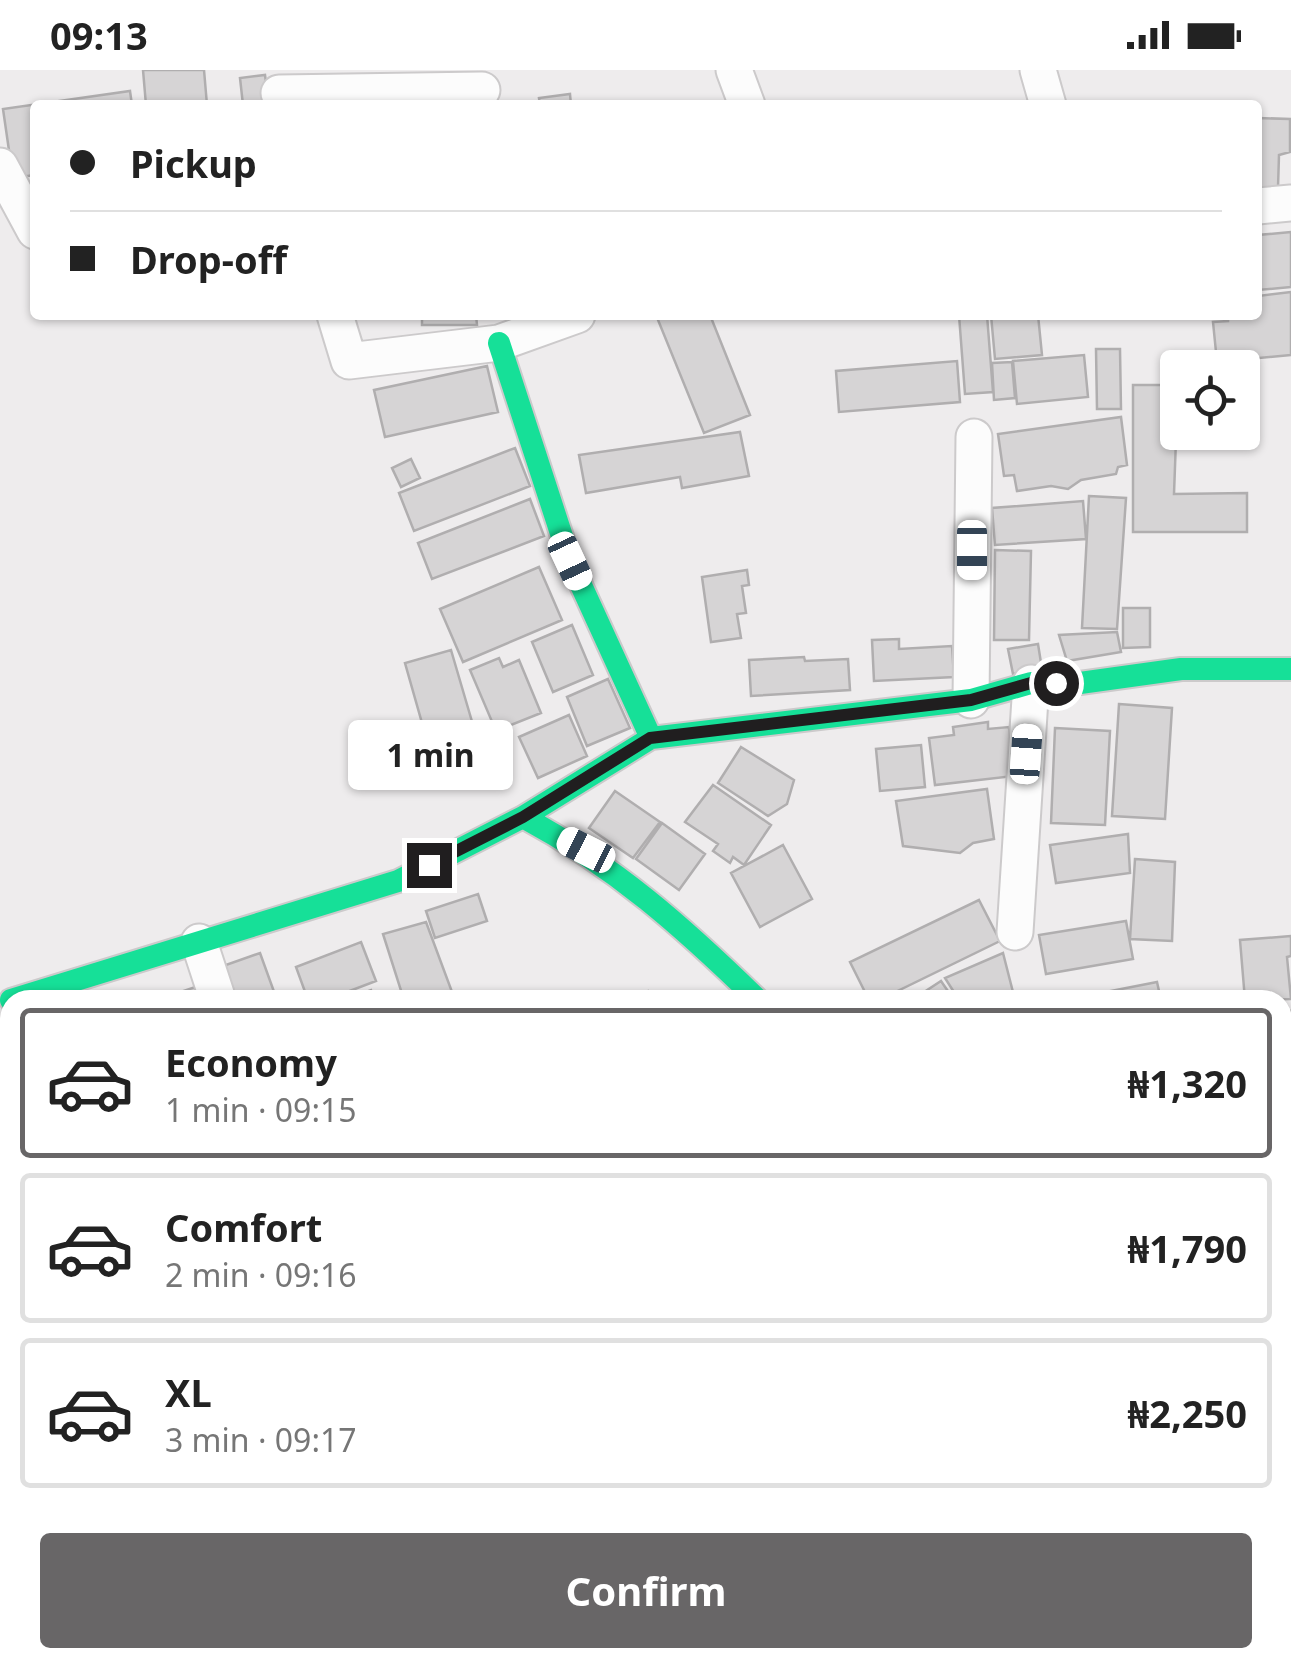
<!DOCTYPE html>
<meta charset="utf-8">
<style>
body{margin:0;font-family:"Noto Sans",sans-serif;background:#f2f2f2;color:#222;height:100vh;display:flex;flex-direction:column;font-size:38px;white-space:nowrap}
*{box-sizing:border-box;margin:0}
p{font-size:32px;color:#767676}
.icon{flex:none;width:55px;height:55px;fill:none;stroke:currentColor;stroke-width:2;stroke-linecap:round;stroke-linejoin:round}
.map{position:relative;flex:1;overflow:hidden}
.details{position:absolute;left:0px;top:920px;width:1292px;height:678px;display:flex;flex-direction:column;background:#fff;border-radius:30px 30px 0 0;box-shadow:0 2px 8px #0004}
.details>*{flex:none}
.banner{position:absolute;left:30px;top:30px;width:1232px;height:220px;border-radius:10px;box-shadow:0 2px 8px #0004;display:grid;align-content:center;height:220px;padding:0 40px;background:#fff}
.tools{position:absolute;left:1160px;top:280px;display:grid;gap:20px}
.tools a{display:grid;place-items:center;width:100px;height:100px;border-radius:10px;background:#fff;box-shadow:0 2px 8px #0004;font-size:50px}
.end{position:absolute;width:45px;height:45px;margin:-22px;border:12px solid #201e1f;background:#fff;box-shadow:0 0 0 5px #fff}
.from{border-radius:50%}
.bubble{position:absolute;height:70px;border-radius:10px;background:#fff;box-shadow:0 2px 8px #0004;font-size:32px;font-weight:700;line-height:70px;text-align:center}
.car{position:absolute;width:30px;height:60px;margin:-30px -15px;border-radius:12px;box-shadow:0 0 8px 2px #0007;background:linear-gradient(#fff 24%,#345 0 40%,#fff 0 76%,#345 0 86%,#fff 0)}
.banner b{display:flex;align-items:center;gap:35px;height:95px;font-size:38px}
.banner b+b{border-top:2px solid #e0e0e0}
.banner i{width:25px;height:25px;background:#222}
ul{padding:18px 0 0;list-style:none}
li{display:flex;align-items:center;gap:30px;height:150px;margin:0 20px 15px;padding:0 20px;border:5px solid #e0e0e0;border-radius:10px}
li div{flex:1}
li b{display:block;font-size:38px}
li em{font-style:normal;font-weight:700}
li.selected{border-color:#686667}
li>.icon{width:90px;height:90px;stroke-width:1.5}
.action{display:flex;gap:20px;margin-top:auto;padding:20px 40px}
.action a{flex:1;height:115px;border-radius:10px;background:#686667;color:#fff;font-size:40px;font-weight:700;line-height:115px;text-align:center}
.status{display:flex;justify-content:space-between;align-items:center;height:70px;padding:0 50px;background:#fff;direction:ltr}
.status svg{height:28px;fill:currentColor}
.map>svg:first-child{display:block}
</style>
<div class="status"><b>09:13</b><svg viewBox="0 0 49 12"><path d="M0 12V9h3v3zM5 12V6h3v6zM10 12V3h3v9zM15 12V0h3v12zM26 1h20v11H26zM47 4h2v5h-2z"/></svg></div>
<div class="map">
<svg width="1291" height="1596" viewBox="0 0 1291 1596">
<rect width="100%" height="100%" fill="#eeeced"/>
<path fill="#d6d4d5" stroke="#b0aeaf" stroke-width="2.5" d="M143 0H204L207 35H146Z
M265 5 269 35H243L240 8Z
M130 21 132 35H35V105L13 108 3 39Z
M570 24 571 35H540L539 28Z
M1258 48 1290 49V82L1279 85 1278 118 1258 117Z
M1291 162V217L1258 220V165Z
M1291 222V285L1217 292 1213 252 1228 251V245H1258V226Z
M422 245H476L477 255H422Z
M656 245H710L750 345 704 363Z
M959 245H987L993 322 965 324Z
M991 245H1038L1042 285 995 289Z
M1096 279H1120L1121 339H1097Z
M1084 285 1088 327 1017 334 1013 291Z
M957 291 960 332 839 342 836 301Z
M1012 292 1015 328 994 330 992 293Z
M487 296 498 342 385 367 374 320Z
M1133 315H1178L1174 424 1247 423V462H1133Z
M1121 347 1127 395 1118 397 1116 404 1081 410 1068 419 1051 416 1017 421 1014 405 1004 406 998 364Z
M740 362 749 406 682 418 680 407 586 423 579 385Z
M515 378 530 416 414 461 399 423Z
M411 389 420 408 401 417 392 398Z
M1089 426 1126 428 1117 559 1082 558Z
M530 429 544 466 432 509 418 473Z
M1083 431 1086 469 995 475 992 438Z
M995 480 1031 481 1029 570H994Z
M539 497 562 550 463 592 440 539Z
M747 500 749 515 742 516 746 543 737 544 741 568 711 572 702 507Z
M1123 538H1150V577L1123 578Z
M572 555 593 605 553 622 532 572Z
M1117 562 1121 582 1067 591 1059 565Z
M899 569V579L952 576 954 607 874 611 872 570Z
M1038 574 1042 599 1013 604 1008 579Z
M451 580 473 655 428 674 405 593Z
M804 587 805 591 848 589 850 620 751 626 749 590Z
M499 588 503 597 519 590 541 643 496 661 470 600Z
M608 609 630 658 587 676 567 627Z
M1119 634 1172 638 1165 749 1112 746Z
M569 645 587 686 538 708 519 667Z
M988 652V659L1009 657 1014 706 935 715 929 668 954 665 953 657Z
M1055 658 1110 661 1105 755 1051 753Z
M921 675 925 717 880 721 876 679Z
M741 677 794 710 787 734 768 746 718 713Z
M713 715 771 755 744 795 733 787 730 793 713 781 718 774 685 752Z
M987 719 994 769 973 773 960 783 903 776 896 731Z
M615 721 660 752 633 788 589 758Z
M662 753 705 784 679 820 636 789Z
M1128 764 1130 803 1056 813 1050 775Z
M783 775 812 829 760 857 731 803Z
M1135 789 1175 792 1172 871 1130 869Z
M478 824 487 851 435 868 426 841Z
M979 830 1000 871 879 930H869L850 892Z
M1126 851 1133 889 1046 904 1039 865Z
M426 852 455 930H404L383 864Z
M1291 866V886L1287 887 1291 929 1245 930 1240 870Z
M361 872 376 911 326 930H308L296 897Z
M260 883 277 930H236L223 896Z
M1003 883 1015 930H959L945 908Z
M941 911 954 930H912Z
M1157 912 1161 930H1065Z
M204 914 209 930H157Z
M371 920 375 930H345Z
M648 921 652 930H625Z
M1290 941 1291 1013H1282V942Z
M10 964V989L0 993V968Z
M10 1004V1121L8 1122 0 1090V1006Z
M1282 1016H1287L1289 1058H1282Z
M1291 1168V1294H1282V1169Z
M10 1248V1295L0 1299V1251Z
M10 1299V1354L0 1357V1302Z
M1291 1299V1350L1282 1353V1302Z
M10 1422V1474L0 1477V1425Z
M1291 1492V1539L1282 1540V1493Z
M677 1588H727L728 1589 718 1596H684Z
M856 1588H958L918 1596H858Z"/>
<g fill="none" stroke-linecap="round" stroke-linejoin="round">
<defs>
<path id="street" d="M734 0 747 35
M1038 0 1048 35
M279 23 482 20
M0 96 35 161
M1258 136 1291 133
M335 245 349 291 499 273 577 245
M971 630 974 367
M1015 862 1031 613
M199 872 218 930
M1282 1123 1291 1125
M1282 1564 1291 1565
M338 1588 343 1596
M1058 1588 1059 1596
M173 1596 196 1588"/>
<path id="fast" d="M499 273 570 491 651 668
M523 747 651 668 971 630 1031 613H1080L1181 599H1291
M11 930 398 811 523 747C616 797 683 857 758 930"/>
</defs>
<use href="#street" stroke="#cccacb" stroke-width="39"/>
<use href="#fast" stroke="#cccacb" stroke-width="26"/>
<use href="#street" stroke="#fcfcfc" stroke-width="35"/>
<use href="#fast" stroke="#16e098" stroke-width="22"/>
</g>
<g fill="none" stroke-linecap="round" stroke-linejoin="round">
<path stroke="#201e1f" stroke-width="12" d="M429 795 523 747 650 668 971 630 1031 613H1056"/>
</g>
</svg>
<div class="tools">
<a><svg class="icon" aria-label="locate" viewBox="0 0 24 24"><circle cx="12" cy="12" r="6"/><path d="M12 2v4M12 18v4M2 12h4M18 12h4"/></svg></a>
</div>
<i class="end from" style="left:1056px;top:613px"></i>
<i class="end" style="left:429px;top:795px"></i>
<div class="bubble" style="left:348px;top:650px;width:165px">1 min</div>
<i class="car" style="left:972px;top:480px;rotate:180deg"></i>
<i class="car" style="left:570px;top:491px;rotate:155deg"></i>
<i class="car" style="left:1026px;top:684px;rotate:4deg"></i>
<i class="car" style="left:586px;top:780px;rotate:297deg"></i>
<div class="banner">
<b><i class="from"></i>Pickup</b>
<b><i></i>Drop-off</b>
</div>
<section class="details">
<ul>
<li class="selected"><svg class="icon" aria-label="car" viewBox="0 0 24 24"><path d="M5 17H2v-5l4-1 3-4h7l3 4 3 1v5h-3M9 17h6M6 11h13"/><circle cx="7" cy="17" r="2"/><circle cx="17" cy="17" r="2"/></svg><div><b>Economy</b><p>1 min · 09:15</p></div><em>₦1,320</em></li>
<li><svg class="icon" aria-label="car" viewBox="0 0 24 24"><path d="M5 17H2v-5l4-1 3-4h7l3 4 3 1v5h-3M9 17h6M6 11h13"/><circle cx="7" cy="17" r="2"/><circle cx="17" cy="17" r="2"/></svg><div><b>Comfort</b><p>2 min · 09:16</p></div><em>₦1,790</em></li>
<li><svg class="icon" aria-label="car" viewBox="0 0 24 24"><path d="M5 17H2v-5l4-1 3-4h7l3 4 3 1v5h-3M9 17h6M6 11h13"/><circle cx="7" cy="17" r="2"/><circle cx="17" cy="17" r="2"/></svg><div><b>XL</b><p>3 min · 09:17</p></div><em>₦2,250</em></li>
</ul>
<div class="action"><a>Confirm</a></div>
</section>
</div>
